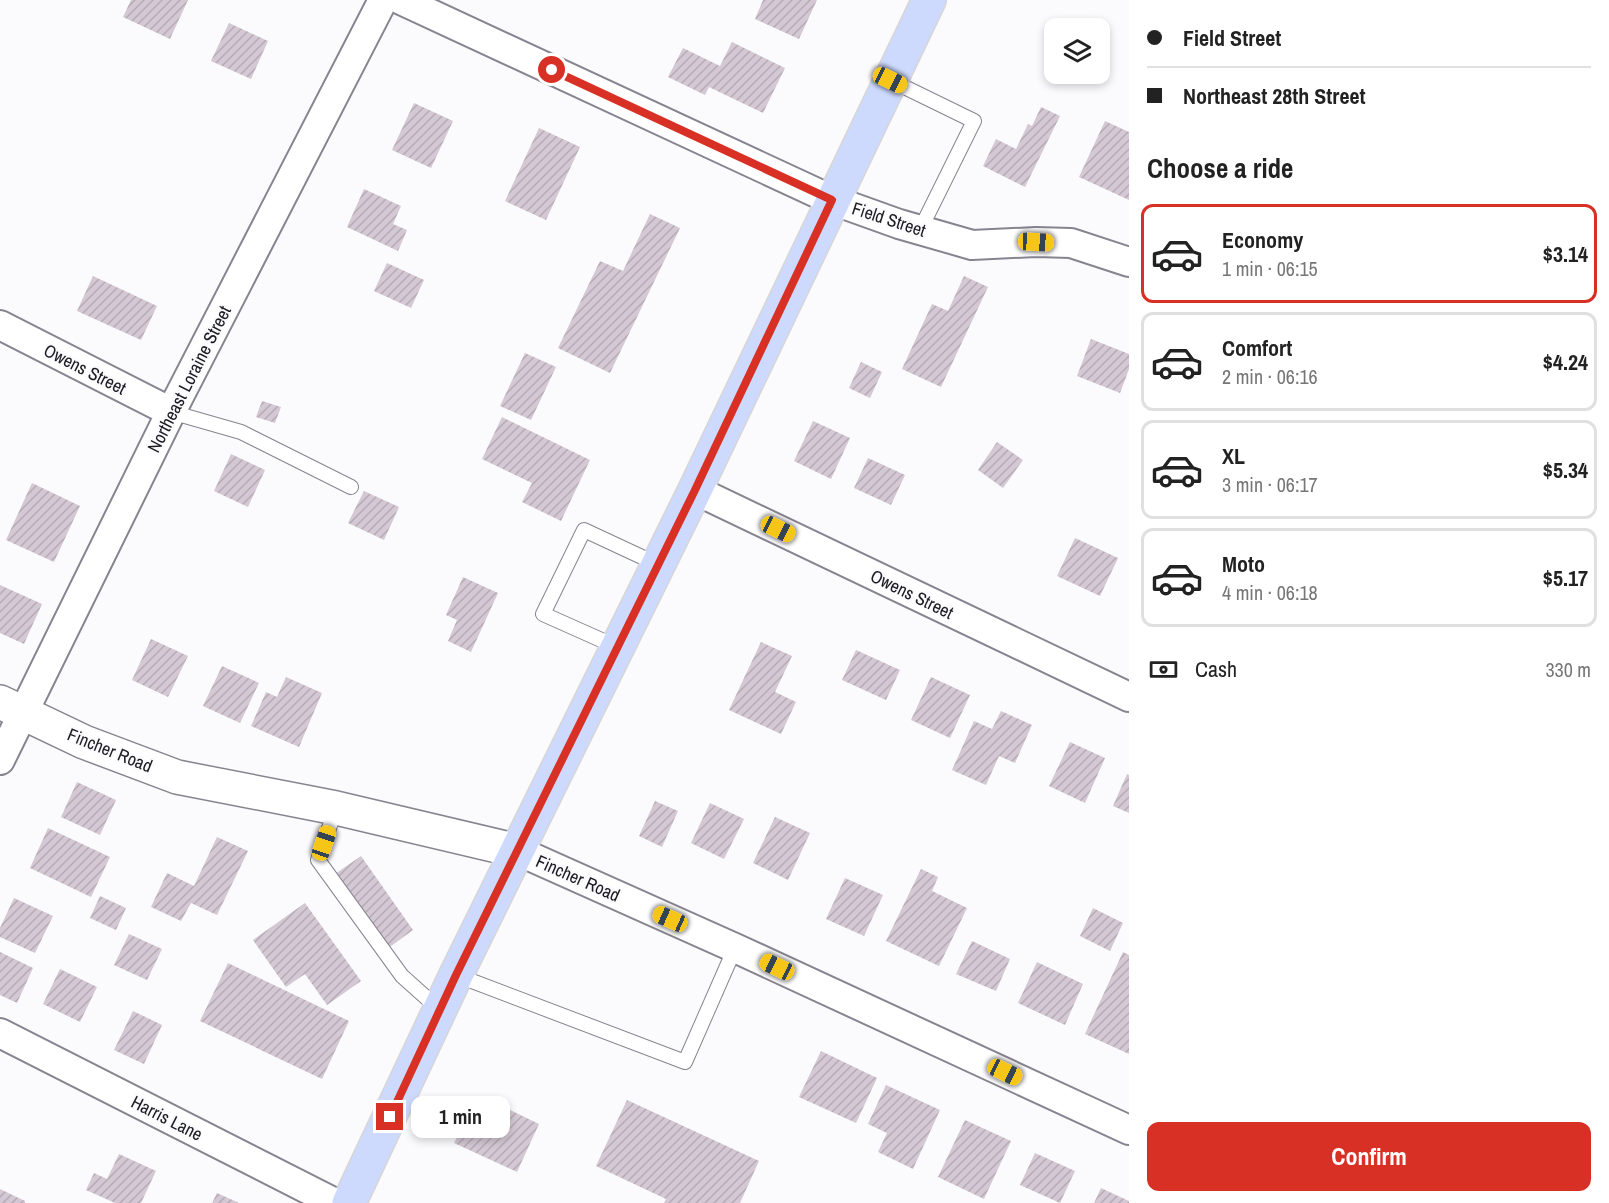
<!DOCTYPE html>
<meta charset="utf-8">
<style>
body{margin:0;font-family:"Archivo Narrow",sans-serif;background:#f2f2f2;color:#222;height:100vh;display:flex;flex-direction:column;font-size:22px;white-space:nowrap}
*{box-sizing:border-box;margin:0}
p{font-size:20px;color:#767676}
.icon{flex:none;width:33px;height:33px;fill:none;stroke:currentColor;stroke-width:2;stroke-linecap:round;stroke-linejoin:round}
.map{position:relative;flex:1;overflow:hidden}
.details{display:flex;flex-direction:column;background:#fff;width:480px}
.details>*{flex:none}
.top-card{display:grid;align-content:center;height:132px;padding:0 18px;background:#fff}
.tools{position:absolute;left:1044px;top:18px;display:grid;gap:12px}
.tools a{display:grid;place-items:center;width:66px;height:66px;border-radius:12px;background:#fff;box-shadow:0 3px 9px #0003;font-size:30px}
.end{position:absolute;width:27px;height:27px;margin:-14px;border:8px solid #d93025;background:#fff;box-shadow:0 0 0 3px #fff}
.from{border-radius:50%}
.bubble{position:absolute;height:42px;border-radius:12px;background:#fff;box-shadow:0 3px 9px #0003;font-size:20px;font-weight:700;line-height:42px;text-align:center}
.car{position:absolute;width:18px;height:36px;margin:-18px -9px;border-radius:8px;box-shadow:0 0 4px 2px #0007;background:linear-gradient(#f5c518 24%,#345 0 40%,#f5c518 0 76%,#345 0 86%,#f5c518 0)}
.top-card b{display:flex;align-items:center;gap:21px;height:57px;font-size:22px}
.top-card b+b{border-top:2px solid #e0e0e0}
.top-card i{width:15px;height:15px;background:#222}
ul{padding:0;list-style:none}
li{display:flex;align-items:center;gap:18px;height:99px;margin:0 12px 9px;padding:0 6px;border:3px solid #e0e0e0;border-radius:12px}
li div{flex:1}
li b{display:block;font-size:22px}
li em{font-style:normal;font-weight:700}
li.on{border-color:#d93025}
li>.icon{width:54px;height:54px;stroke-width:1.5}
h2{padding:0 18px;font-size:27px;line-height:72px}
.pay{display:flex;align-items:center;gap:15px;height:66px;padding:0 18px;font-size:22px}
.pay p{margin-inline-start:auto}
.button{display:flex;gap:12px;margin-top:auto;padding:12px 18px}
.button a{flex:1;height:69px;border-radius:12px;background:#d93025;color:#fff;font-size:24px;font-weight:700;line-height:69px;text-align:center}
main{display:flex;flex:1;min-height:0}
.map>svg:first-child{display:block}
</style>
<main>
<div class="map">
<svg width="1129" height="1203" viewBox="0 0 1129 1203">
<defs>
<pattern id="building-hatch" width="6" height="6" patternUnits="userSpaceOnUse" patternTransform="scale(1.5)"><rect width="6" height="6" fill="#d3c8d3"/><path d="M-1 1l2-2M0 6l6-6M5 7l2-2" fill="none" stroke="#b5abb5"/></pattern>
</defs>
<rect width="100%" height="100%" fill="#fbfafd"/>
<path fill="url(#building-hatch)" d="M131 0H188L170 39 123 17Z
M763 0H817L799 39 755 19Z
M229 23 268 41 251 79 211 61Z
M732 42 785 68 763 113 709 87 705 95 668 77 683 48 720 66Z
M414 103 453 121 431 168 392 150Z
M1041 107 1060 116 1025 187 983 166 996 139 1016 149 1028 124 1032 126Z
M1105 121 1129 132V200L1079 177Z
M539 128 580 147 546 220 505 201Z
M364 189 401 206 393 224 407 230 398 251 347 227Z
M650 214 680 228 610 373 558 348 600 261 623 271Z
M387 263 424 280 411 308 374 291Z
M93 276 157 306 141 340 77 311Z
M964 276 988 287 941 387 902 369 932 304 948 311Z
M1091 339 1129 354V369L1120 393 1077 376Z
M525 353 556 367 531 420 500 406Z
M861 362 882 372 870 398 849 388Z
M262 401 281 407 275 423 256 417Z
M502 417 590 460 561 521 522 502 532 483 482 459Z
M813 421 850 438 831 479 794 461Z
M997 442 1023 460 1003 488 978 470Z
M231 454 265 470 248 507 214 491Z
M868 458 905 475 891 505 854 488Z
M32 483 80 506 54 562 6 540Z
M364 491 399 507 384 540 348 523Z
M1075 538 1118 558 1100 596 1057 576Z
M463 577 498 593 471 652 448 641 457 620 446 615Z
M0 585 42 604 24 644 0 633Z
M151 639 188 656 168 697 132 680Z
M761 642 792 656 775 692 796 702 781 734 729 710Z
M856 650 900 670 886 700 842 680Z
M222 666 259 683 240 723 203 706Z
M286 677 322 693 299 747 251 726 266 692 277 697Z
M931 677 970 695 950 738 911 720Z
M1001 711 1032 725 1015 763 999 756 986 785 952 770 974 721 992 729Z
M1070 742 1105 758 1085 803 1049 786Z
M1127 774 1129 775V813L1113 806Z
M77 782 116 800 100 835 61 817Z
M655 801 678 811 662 847 639 836Z
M710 803 744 819 724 859 691 843Z
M775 817 810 833 788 880 753 863Z
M48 828 110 857 91 897 30 868Z
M217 837 248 851 217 915 191 903 181 921 151 907 167 873 194 886Z
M361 856 413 930 387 949 335 874Z
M921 869 938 877 932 891 967 908 939 966 886 941Z
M845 878 883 895 864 936 826 919Z
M100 896 126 908 116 930 90 918Z
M14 898 53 916 35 953 0 937V928Z
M305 903 361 981 327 1005 305 974 286 987 253 940Z
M1093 908 1123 923 1110 951 1080 936Z
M129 934 162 949 147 980 114 965Z
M972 941 1010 959 996 991 956 974Z
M0 952 33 968 17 1003 0 995Z
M1123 952 1129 955V1054L1085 1034Z
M1037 962 1083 984 1065 1025 1018 1003Z
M228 963 349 1021 322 1079 200 1021Z
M60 969 97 987 80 1022 43 1004Z
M133 1011 162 1025 144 1064 114 1050Z
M821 1051 877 1078 856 1123 799 1097Z
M886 1085 940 1110 913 1169 878 1152 887 1133 868 1124Z
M627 1100 759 1161 740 1203H664L666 1199 596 1166Z
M504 1107 539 1124 517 1172 454 1143 463 1125 490 1138Z
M965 1120 1011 1141 984 1199 938 1177Z
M1035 1153 1075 1171 1060 1203 1020 1185Z
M119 1154 156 1171 141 1203H115L86 1190 94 1173 107 1179Z
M1101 1188 1129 1201V1203H1094Z
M0 1189 25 1201V1203H0Z
M217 1193 239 1203H212Z"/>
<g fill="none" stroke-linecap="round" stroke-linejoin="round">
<defs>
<path id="lane" d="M890 80 974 121 920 230
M171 412 241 432 351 487
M617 647 543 614 584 530 657 564
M336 808 318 860 402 976 440 1010
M456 975 685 1062 735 948"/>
<path id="street" d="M401 0 832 200 899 224 972 245 1036 242 1071 243 1129 262
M0 325 171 412
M695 490 1129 697
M0 760 171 412 383 0
M518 851 735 948 1129 1130
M0 1033 335 1203"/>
<path id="secondary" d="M0 702 84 742 177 777 336 808 518 851"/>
<path id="primary" d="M349 1203 456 975 695 490 929 0"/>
</defs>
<use href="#lane" stroke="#878490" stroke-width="16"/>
<use href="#street" stroke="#878490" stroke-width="32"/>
<use href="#secondary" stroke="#878490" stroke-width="36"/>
<use href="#primary" stroke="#d6d6d7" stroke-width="36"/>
<use href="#lane" stroke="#fff" stroke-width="14"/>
<use href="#street" stroke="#fff" stroke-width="28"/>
<use href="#secondary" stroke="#fff" stroke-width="33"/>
<use href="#primary" stroke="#cddafe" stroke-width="33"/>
</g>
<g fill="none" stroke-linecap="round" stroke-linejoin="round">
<path stroke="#d93025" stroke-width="8" d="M390 1117 456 975 695 490 832 200 552 70"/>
</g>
<g text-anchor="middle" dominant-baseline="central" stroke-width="4.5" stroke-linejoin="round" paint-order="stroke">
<g font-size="18" fill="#1c1b1f" stroke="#fbfafd">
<text transform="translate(889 219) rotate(18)">Field Street</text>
<text transform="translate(85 369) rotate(27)">Owens Street</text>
<text transform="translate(189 379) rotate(-63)">Northeast Loraine Street</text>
<text transform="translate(912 594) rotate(26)">Owens Street</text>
<text transform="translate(110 750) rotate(22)">Fincher Road</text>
<text transform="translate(578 878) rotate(24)">Fincher Road</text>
<text transform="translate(167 1118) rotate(27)">Harris Lane</text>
</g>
</g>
</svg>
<div class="tools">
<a><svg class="icon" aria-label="layers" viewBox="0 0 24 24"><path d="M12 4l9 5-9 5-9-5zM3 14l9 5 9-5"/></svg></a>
</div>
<i class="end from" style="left:552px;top:70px"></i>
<i class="end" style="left:390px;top:1117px"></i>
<div class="bubble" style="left:411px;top:1096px;width:99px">1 min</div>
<i class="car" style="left:890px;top:80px;rotate:116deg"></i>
<i class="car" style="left:1036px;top:242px;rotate:93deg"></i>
<i class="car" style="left:778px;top:529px;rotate:116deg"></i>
<i class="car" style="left:324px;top:843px;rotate:19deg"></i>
<i class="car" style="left:670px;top:919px;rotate:294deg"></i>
<i class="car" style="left:777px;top:967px;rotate:295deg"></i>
<i class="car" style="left:1005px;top:1072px;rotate:115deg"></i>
</div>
<section class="details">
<div class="top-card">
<b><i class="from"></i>Field Street</b>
<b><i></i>Northeast 28th Street</b>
</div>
<h2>Choose a ride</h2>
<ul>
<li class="on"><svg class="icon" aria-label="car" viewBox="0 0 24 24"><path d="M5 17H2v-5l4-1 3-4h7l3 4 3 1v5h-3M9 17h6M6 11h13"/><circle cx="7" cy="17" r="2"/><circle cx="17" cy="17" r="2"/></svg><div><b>Economy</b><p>1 min · 06:15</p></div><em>$3.14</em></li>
<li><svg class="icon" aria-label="car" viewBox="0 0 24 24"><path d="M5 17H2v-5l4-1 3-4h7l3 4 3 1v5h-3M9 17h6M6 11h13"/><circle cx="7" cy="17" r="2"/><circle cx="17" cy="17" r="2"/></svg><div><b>Comfort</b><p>2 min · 06:16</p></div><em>$4.24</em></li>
<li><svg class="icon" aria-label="car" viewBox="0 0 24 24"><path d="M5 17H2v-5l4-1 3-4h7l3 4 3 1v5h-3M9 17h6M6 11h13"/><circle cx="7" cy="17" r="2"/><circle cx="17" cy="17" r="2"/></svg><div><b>XL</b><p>3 min · 06:17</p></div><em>$5.34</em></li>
<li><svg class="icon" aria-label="car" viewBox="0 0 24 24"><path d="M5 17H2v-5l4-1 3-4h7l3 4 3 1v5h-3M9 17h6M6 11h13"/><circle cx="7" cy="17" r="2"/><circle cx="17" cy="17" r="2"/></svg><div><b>Moto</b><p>4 min · 06:18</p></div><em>$5.17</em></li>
</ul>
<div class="pay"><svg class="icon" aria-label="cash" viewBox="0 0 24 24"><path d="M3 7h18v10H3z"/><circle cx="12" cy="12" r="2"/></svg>Cash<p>330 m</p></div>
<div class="button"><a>Confirm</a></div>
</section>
</main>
